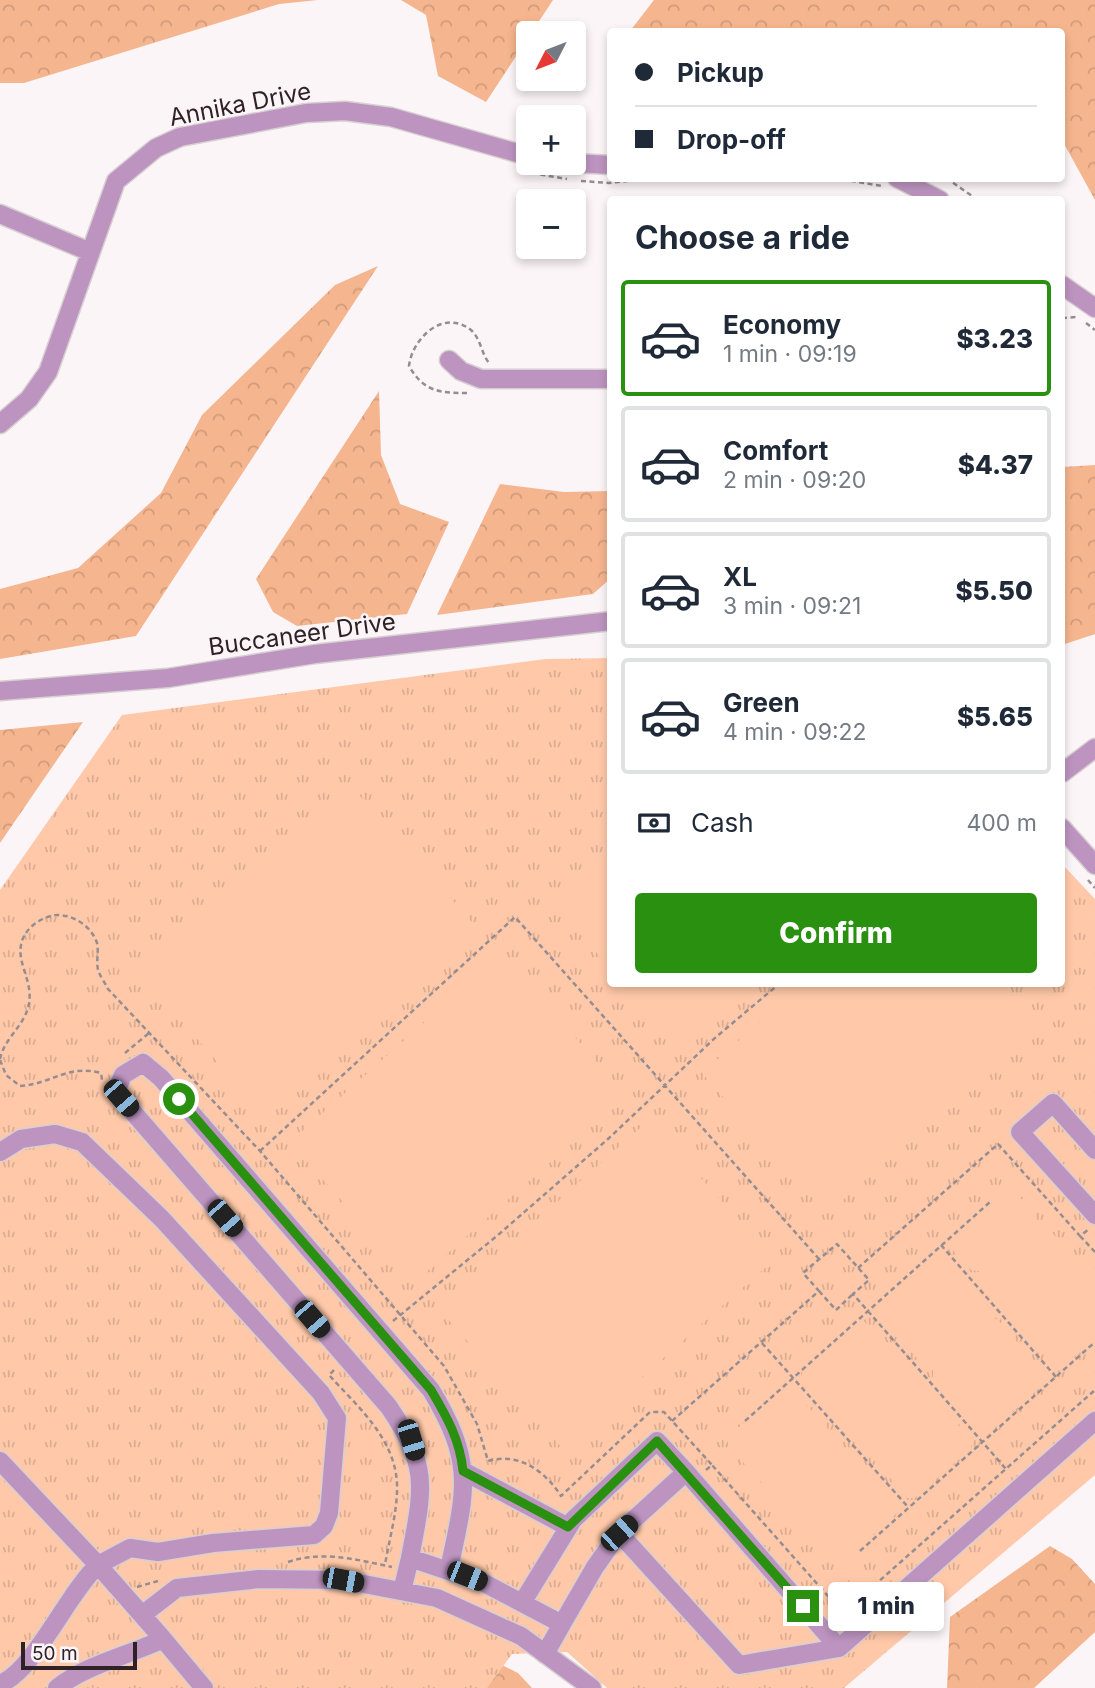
<!DOCTYPE html>
<meta charset="utf-8">
<style>
body{margin:0;font-family:Inter,sans-serif;background:#f2f2f3;color:#1f2937;height:100vh;display:flex;flex-direction:column;font-size:26px;white-space:nowrap}
*{box-sizing:border-box;margin:0}
p{font-size:23px;color:#747a83}
.icon{flex:none;width:38px;height:38px;fill:none;stroke:currentColor;stroke-width:2;stroke-linecap:round;stroke-linejoin:round}
.map{position:relative;flex:1;overflow:hidden}
.side{position:absolute;left:607px;top:196px;width:458px;height:791px;display:flex;flex-direction:column;background:#fff;border-radius:7px;box-shadow:0 4px 10px #0003}
.side>*{flex:none}
.banner{position:absolute;left:607px;top:28px;width:458px;height:154px;border-radius:7px;box-shadow:0 4px 10px #0003;display:grid;align-content:center;height:154px;padding:0 28px;background:#fff}
.needle{width:46px;rotate:228deg}
.tools{position:absolute;left:516px;top:21px;display:grid;gap:14px}
.tools a{display:grid;place-items:center;width:70px;height:70px;border-radius:7px;background:#fff;box-shadow:0 4px 10px #0003;font-size:35px}
.scale{position:absolute;left:21px;bottom:18px;width:116px;box-sizing:border-box;padding-left:7px;border:4px solid #2f2227;border-top:0;font-size:19px;line-height:24px;white-space:nowrap;color:#2f2227;-webkit-text-stroke:5px #fcf5f8;paint-order:stroke}
.end{position:absolute;width:32px;height:32px;margin:-16px;border:9px solid #299010;background:#fff;box-shadow:0 0 0 4px #fff}
.from{border-radius:50%}
.bubble{position:absolute;height:49px;border-radius:7px;background:#fff;box-shadow:0 4px 10px #0003;font-size:23px;font-weight:800;line-height:49px;text-align:center}
.car{position:absolute;width:21px;height:42px;margin:-21px -10px;border-radius:9px;box-shadow:0 0 5px 2px #0007;background:linear-gradient(#222 24%,#8ab4d8 0 40%,#222 0 76%,#8ab4d8 0 86%,#222 0)}
.banner b{display:flex;align-items:center;gap:24px;height:66px;font-size:26px}
.banner b+b{border-top:2px solid #e0e1e3}
.banner i{width:18px;height:18px;background:#1f2937}
ul{padding:0;list-style:none}
li{display:flex;align-items:center;gap:21px;height:116px;margin:0 14px 10px;padding:0 14px;border:4px solid #e0e1e3;border-radius:7px}
li div{flex:1}
li b{display:block;font-size:26px}
li em{font-style:normal;font-weight:800}
li.selected{border-color:#299010}
li>.icon{width:63px;height:63px;stroke-width:1.5}
h2{padding:0 28px;font-size:32px;line-height:84px}
.pay{display:flex;align-items:center;gap:18px;height:77px;padding:0 28px;font-size:26px}
.pay p{margin-inline-start:auto}
.action{display:flex;gap:14px;margin-top:auto;padding:14px 28px}
.action a{flex:1;height:80px;border-radius:7px;background:#299010;color:#fff;font-size:28px;font-weight:800;line-height:80px;text-align:center}
.map>svg:first-child{display:block}
</style>
<div class="map">
<svg width="1095" height="1688" viewBox="0 0 1095 1688">
<defs>
<pattern id="forest-crowns" width="20" height="18" patternUnits="userSpaceOnUse" patternTransform="scale(1.75)"><rect width="20" height="18" fill="#f5b58e"/><path d="M2 6a3 3 0 1 1 6 0M12 15a3 3 0 1 1 6 0" fill="none" stroke="#d29b7a"/></pattern>
<pattern id="park-tufts" width="24" height="20" patternUnits="userSpaceOnUse" patternTransform="scale(1.75)"><rect width="24" height="20" fill="#ffc9a9"/><path d="M3 7l-1-3M5 7V3M7 7l1-3M15 17l-1-3M17 17v-4M19 17l1-3" fill="none" stroke="#dbac91"/></pattern>
</defs>
<rect width="100%" height="100%" fill="#fcf5f8"/>
<path fill="url(#forest-crowns)" d="M0 0H318L279 4 24 83H0Z
M401 0H553L486 102 438 76 426 15Z
M654 0H1095V200L1062 140V32L630 31Z
M378 266 136 636 0 659V589L78 568 161 493 202 415 335 285Z
M379 391 381 455 400 504 449 522 407 614 297 626 273 612 256 579Z
M1095 465V634L1062 645V467Z
M500 484 564 492 611 491V578L593 594 437 615Z
M83 722 0 843V730Z
M1050 1546 1072 1559 1095 1584V1632L1034 1688H947L950 1617Z
M478 1653 518 1673 532 1688H441Z"/>
<path fill="url(#park-tufts)" d="M611 658V984H1062V864L1095 899V1475L844 1688H607L567 1652 512 1654 487 1688H0V890L122 715 545 659Z"/>
<path fill="#ffc9a9" d="M352 787 477 928 265 1116 141 975Z
M611 855V969L554 905Z
M501 954 626 1095 414 1283 290 1142Z
M623 984H748L678 1046Z
M803 984H1001L1039 1026 827 1214 702 1073Z
M649 1120 774 1260 562 1448 438 1308Z
M1007 1190H1013L1036 1215V1221H1042L1064 1246V1252L1071 1253 1095 1284V1338L1063 1367H1055L1035 1342V1335H1028L1006 1311 1007 1303 999 1302 979 1278V1271L971 1270 950 1247V1239Z
M933 1256H939L962 1281V1287H968L990 1312V1319H997L1019 1344 1018 1350 1025 1351 1047 1375 1046 1382 989 1433H982L961 1408V1402L954 1401 933 1377V1370L926 1369 905 1344V1337L897 1336 877 1314V1305Z
M858 1321H864L887 1346V1352L893 1353 915 1377V1384H922L944 1409 943 1415 950 1416 972 1441 971 1448 915 1498H907L886 1473V1467L879 1466 858 1442V1435L851 1434 830 1410V1403L822 1402 802 1379V1371Z
M784 1387H790L813 1412V1418L819 1419 841 1443V1450H848L870 1475 869 1481 875 1482 898 1507 897 1513 840 1564H833L812 1539V1533L805 1532 783 1508 784 1501 776 1500 756 1476V1469L748 1468 728 1445V1437Z"/>
<g fill="none" stroke-linecap="round" stroke-linejoin="round">
<defs>
<path id="minor" d="M574 163 611 165
M897 178 940 200
M0 214 88 251
M1062 285 1095 308
M449 360 461 371 481 379H611
M0 424 29 399 48 372 116 181 156 148 180 137 306 113 345 111 391 117 528 156
M0 691 168 678 315 654 611 621
M1062 773 1095 748
M1062 828 1095 865
M1095 1150 1053 1103 1020 1132 1095 1215
M0 1152 21 1139 55 1134 82 1142 162 1219 321 1393 337 1418 329 1513 324 1526 314 1535 213 1543 158 1552 130 1548 98 1565 142 1615
M0 1461 98 1565C67 1594 34 1671 0 1684
M463 1471 568 1527
M619 1533 739 1665 839 1648
M410 1558C423 1489 430 1468 389 1407L119 1096 118 1087 123 1075 143 1063 161 1078 431 1390C475 1463 466 1490 449 1569
M402 1591 410 1558 484 1583 562 1624 545 1654
M522 1603 573 1520 657 1441 686 1472
M562 1624 595 1567 619 1533 686 1472 839 1648 1095 1421
M163 1639 142 1615 177 1588 259 1579 343 1580 437 1598 521 1636 592 1688
M57 1688C87 1664 128 1656 163 1639L204 1688"/>
</defs>
<use href="#minor" stroke="#d7cfd2" stroke-width="21"/>
<path stroke="#978d91" stroke-width="2.5" stroke-dasharray="5 3.5" stroke-linecap="butt" d="M538 169 537 174 567 179
M834 178 882 186
M946 178 978 200
M581 181 609 183 654 178
M1062 318 1076 317
M1086 323 1095 330
M467 393C440 393 424 392 409 366 412 339 443 308 471 330 481 339 481 353 489 363
M1088 880 1095 888
M125 1053 149 1033
M0 1059C4 1039 22 1028 28 1008 35 983 17 965 21 945 23 933 33 923 45 918 64 909 90 922 97 943 99 951 96 961 98 970 100 976 105 983 108 989L260 1151 444 1366 477 1424 488 1461C519 1452 545 1471 561 1496L650 1412H664L712 1465
M0 1060 6 1075 20 1086C52 1084 67 1064 101 1073L102 1080
M260 1151 515 917 819 1259
M1080 1236 1095 1252
M941 1245 1056 1377
M858 1268 998 1144 1080 1236 1089 1229
M819 1291 836 1310 853 1294
M393 1321 498 1235 608 1139 716 1037 779 984
M762 1343 908 1507
M334 1370 329 1375C357 1406 395 1438 397 1484 398 1510 389 1540 385 1565
M672 1421 819 1291 803 1273 837 1244 869 1280 853 1294 1006 1469
M745 1421 990 1202
M706 1470 712 1465 843 1613 1095 1390
M860 1551 1095 1342
M288 1562C323 1550 358 1560 392 1567
M137 1587 158 1581"/>
<use href="#minor" stroke="#bd94c0" stroke-width="18"/>
</g>
<g fill="none" stroke-linecap="round" stroke-linejoin="round">
<path stroke="#299010" stroke-width="9" d="M179 1099 431 1390C447 1417 460 1440 463 1471L568 1527 657 1441 803 1606"/>
</g>
<g text-anchor="middle" dominant-baseline="central" stroke-width="5" stroke-linejoin="round" paint-order="stroke">
<g font-size="24" fill="#2f2227" stroke="#fcf5f8">
<text transform="translate(240 104) rotate(-11)">Annika Drive</text>
<text transform="translate(302 634) rotate(-8)">Buccaneer Drive</text>
</g>
</g>
</svg>
<div class="tools">
<a><svg class="needle" viewBox="-14 -14 28 28"><path d="M0-13l5 13h-10z" fill="#e53935"/><path d="M0 13l5-13h-10z" fill="#747a83"/></svg></a>
<a>+</a>
<a>−</a>
</div>
<div class="scale">50 m</div>
<i class="end from" style="left:179px;top:1099px"></i>
<i class="end" style="left:803px;top:1606px"></i>
<div class="bubble" style="left:828px;top:1582px;width:116px">1 min</div>
<i class="car" style="left:121px;top:1098px;rotate:139deg"></i>
<i class="car" style="left:225px;top:1218px;rotate:139deg"></i>
<i class="car" style="left:312px;top:1319px;rotate:139deg"></i>
<i class="car" style="left:411px;top:1440px;rotate:163deg"></i>
<i class="car" style="left:619px;top:1533px;rotate:48deg"></i>
<i class="car" style="left:467px;top:1576px;rotate:112deg"></i>
<i class="car" style="left:343px;top:1580px;rotate:101deg"></i>
<div class="banner">
<b><i class="from"></i>Pickup</b>
<b><i></i>Drop-off</b>
</div>
<section class="side">
<h2>Choose a ride</h2>
<ul>
<li class="selected"><svg class="icon" aria-label="car" viewBox="0 0 24 24"><path d="M5 17H2v-5l4-1 3-4h7l3 4 3 1v5h-3M9 17h6M6 11h13"/><circle cx="7" cy="17" r="2"/><circle cx="17" cy="17" r="2"/></svg><div><b>Economy</b><p>1 min · 09:19</p></div><em>$3.23</em></li>
<li><svg class="icon" aria-label="car" viewBox="0 0 24 24"><path d="M5 17H2v-5l4-1 3-4h7l3 4 3 1v5h-3M9 17h6M6 11h13"/><circle cx="7" cy="17" r="2"/><circle cx="17" cy="17" r="2"/></svg><div><b>Comfort</b><p>2 min · 09:20</p></div><em>$4.37</em></li>
<li><svg class="icon" aria-label="car" viewBox="0 0 24 24"><path d="M5 17H2v-5l4-1 3-4h7l3 4 3 1v5h-3M9 17h6M6 11h13"/><circle cx="7" cy="17" r="2"/><circle cx="17" cy="17" r="2"/></svg><div><b>XL</b><p>3 min · 09:21</p></div><em>$5.50</em></li>
<li><svg class="icon" aria-label="car" viewBox="0 0 24 24"><path d="M5 17H2v-5l4-1 3-4h7l3 4 3 1v5h-3M9 17h6M6 11h13"/><circle cx="7" cy="17" r="2"/><circle cx="17" cy="17" r="2"/></svg><div><b>Green</b><p>4 min · 09:22</p></div><em>$5.65</em></li>
</ul>
<div class="pay"><svg class="icon" aria-label="cash" viewBox="0 0 24 24"><path d="M3 7h18v10H3z"/><circle cx="12" cy="12" r="2"/></svg>Cash<p>400 m</p></div>
<div class="action"><a>Confirm</a></div>
</section>
</div>
